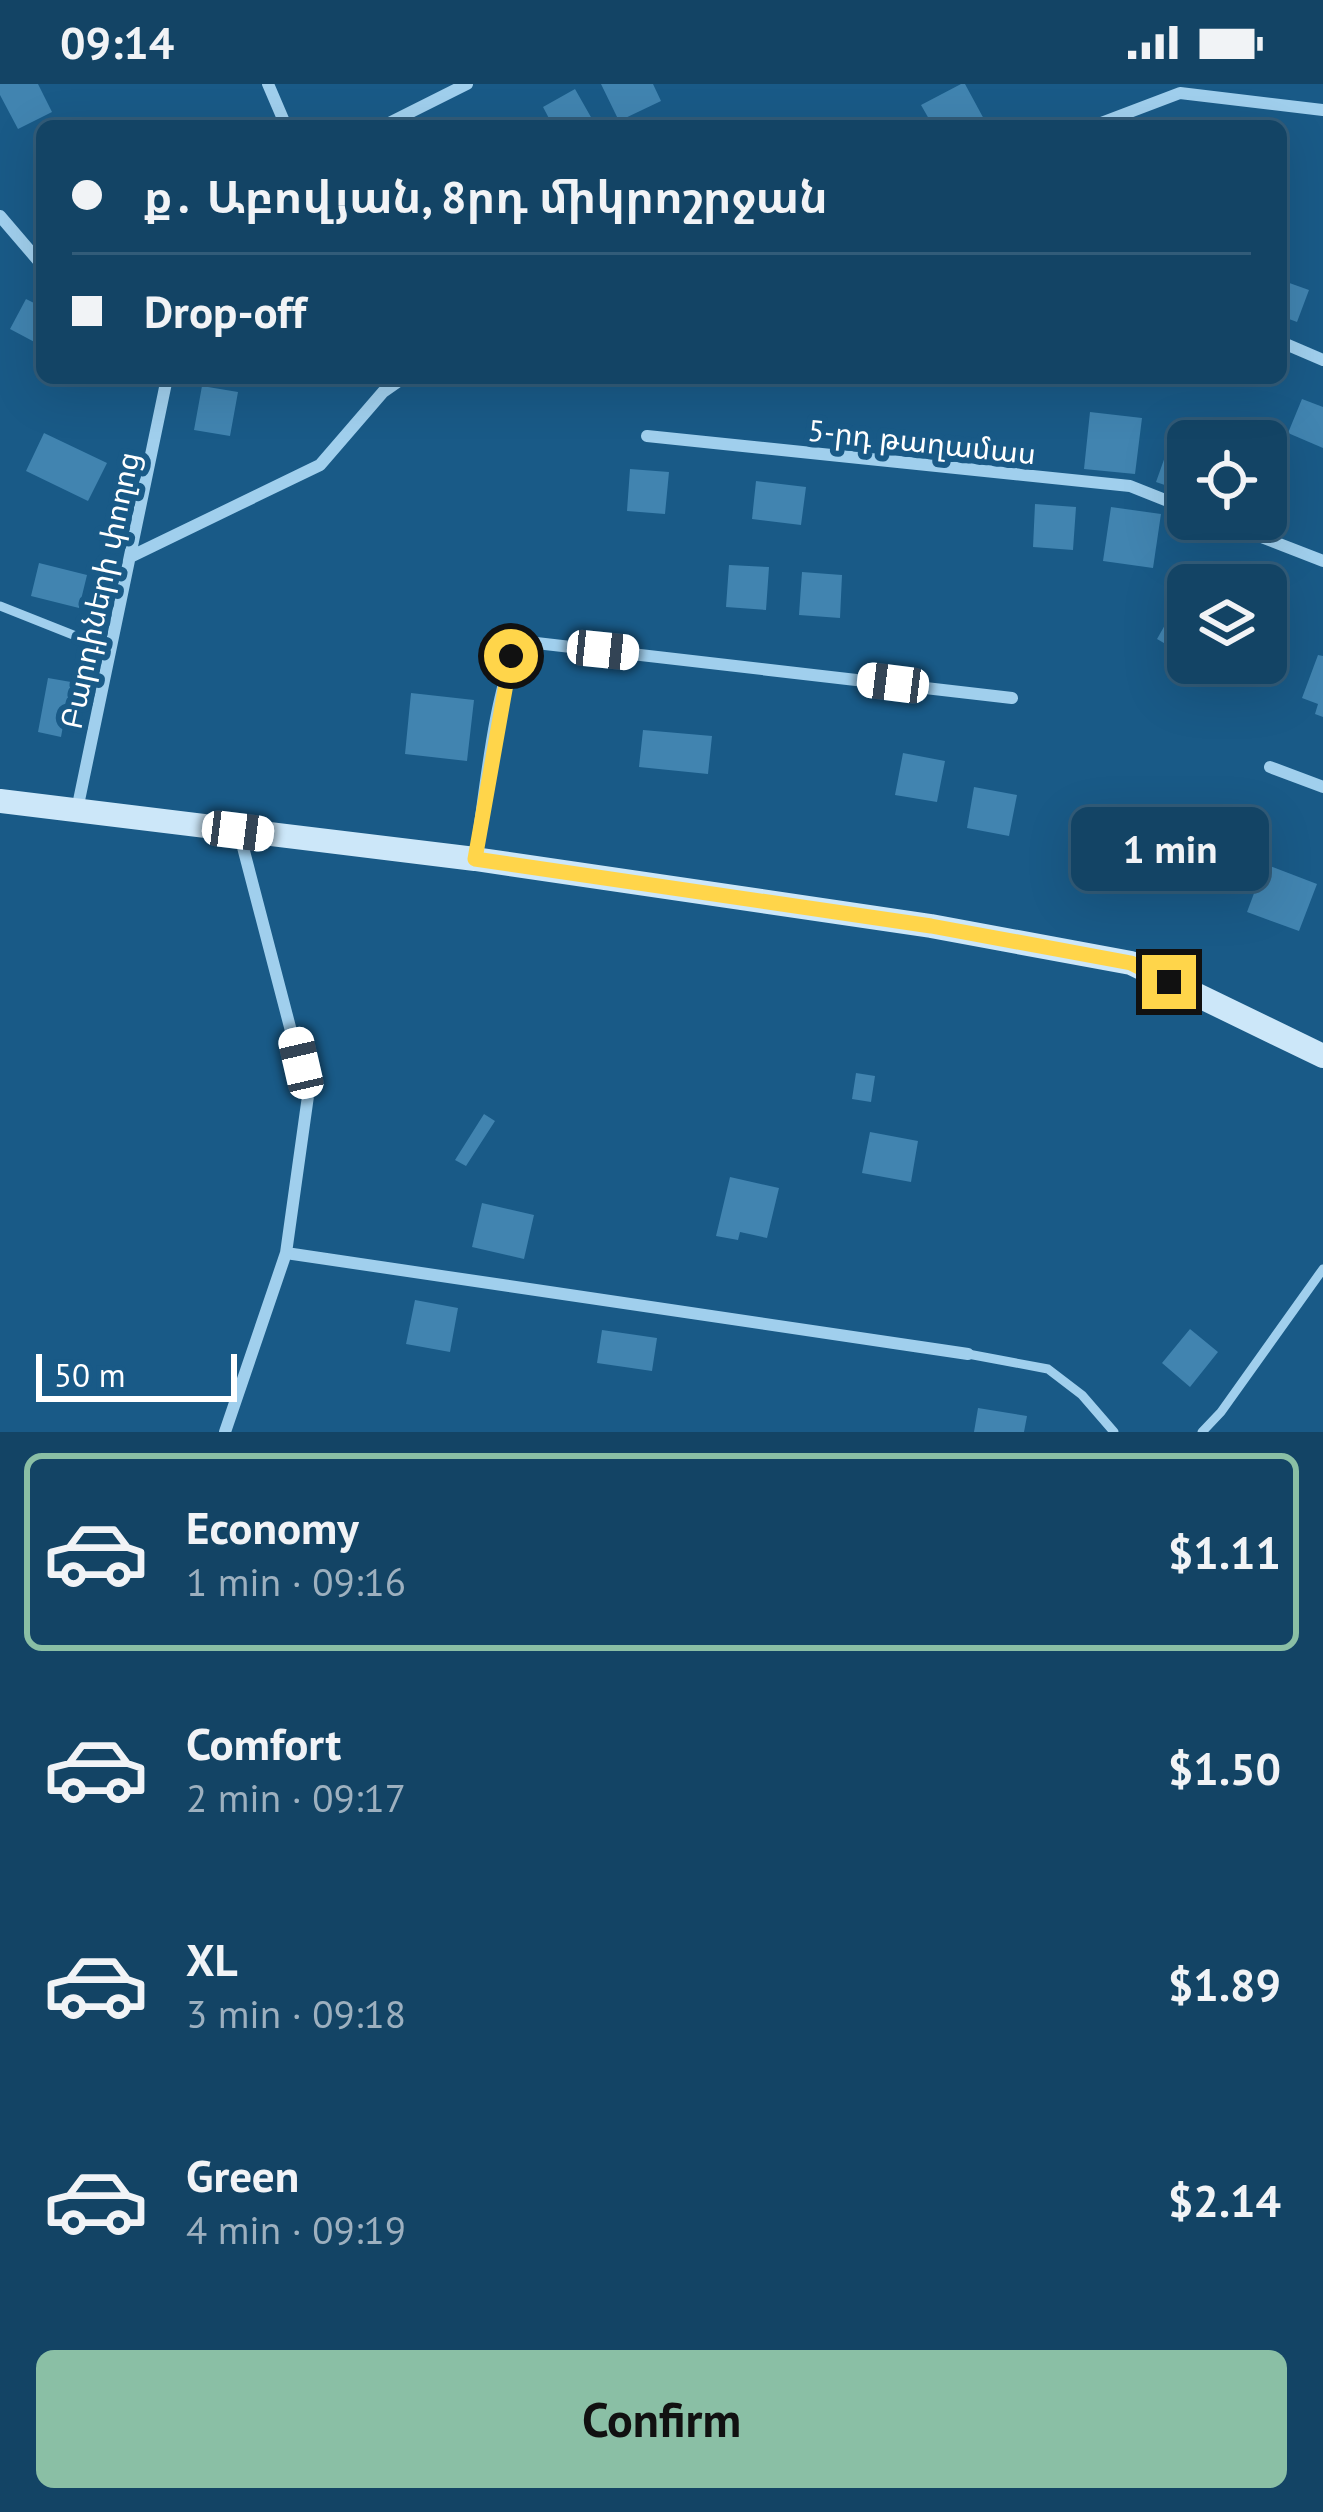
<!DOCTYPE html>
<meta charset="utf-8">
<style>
body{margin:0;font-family:"PT Sans","Noto Sans Armenian",sans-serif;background:#204e6e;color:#f1f3f6;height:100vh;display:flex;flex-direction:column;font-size:45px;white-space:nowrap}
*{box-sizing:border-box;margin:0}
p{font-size:39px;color:#9db0bf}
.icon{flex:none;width:66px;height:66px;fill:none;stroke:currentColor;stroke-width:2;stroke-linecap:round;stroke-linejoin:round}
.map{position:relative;height:1348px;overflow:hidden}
.sheet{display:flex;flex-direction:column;background:#134465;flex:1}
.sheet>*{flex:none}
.top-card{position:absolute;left:36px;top:36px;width:1251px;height:264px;border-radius:18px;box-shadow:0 12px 48px #0002,0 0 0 3px #325c79;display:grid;align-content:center;height:264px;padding:0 36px;background:#134465}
.tools{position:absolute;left:1167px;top:336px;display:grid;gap:24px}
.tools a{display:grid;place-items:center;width:120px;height:120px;border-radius:18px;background:#134465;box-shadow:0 12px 48px #0002,0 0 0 3px #325c79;font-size:60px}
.scale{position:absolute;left:36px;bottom:30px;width:201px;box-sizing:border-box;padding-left:12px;border:6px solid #fff;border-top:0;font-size:33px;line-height:42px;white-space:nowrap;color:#fff;-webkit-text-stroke:9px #195a87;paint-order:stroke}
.end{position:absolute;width:54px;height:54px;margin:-27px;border:15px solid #ffd54a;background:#111;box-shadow:0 0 0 6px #111}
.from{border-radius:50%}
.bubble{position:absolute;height:84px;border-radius:18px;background:#134465;box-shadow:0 12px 48px #0002,0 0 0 3px #325c79;font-size:39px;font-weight:700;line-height:84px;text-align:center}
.car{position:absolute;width:36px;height:72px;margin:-36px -18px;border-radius:15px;box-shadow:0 0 9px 3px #0007;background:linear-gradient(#fff 24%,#345 0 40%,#fff 0 76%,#345 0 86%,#fff 0)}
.top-card b{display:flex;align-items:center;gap:42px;height:114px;font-size:45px}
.top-card b+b{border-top:3px solid #325c79}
.top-card i{width:30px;height:30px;background:#f1f3f6}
ul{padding:21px 0 0;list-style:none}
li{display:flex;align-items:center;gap:36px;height:198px;margin:0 24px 18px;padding:0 12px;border:6px solid transparent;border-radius:18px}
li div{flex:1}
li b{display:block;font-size:45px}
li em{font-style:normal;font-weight:700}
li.active{border-color:#8abfa5}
li>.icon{width:108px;height:108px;stroke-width:1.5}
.primary-button{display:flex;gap:24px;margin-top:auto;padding:24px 36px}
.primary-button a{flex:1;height:138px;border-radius:18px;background:#8abfa5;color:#111;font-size:48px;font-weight:700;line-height:138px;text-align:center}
.status{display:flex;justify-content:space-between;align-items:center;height:84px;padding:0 60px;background:#134465;direction:ltr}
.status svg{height:33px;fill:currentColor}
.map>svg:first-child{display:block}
</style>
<div class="status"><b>09:14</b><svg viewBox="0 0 49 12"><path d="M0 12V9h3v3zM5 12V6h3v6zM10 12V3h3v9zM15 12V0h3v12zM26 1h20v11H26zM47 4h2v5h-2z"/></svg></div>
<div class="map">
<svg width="1323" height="1348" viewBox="0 0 1323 1348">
<rect width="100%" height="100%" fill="#195a87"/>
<path fill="#4184b0" d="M0 0H38L52 28 18 45 0 11Z
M601 0H653L661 17 619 37Z
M961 0H965L985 37 976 42H933L921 21Z
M575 5 596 42H553L543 23Z
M1281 196 1309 206 1297 238 1281 232Z
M26 215 42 223V262L10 245Z
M202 302 238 308 230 352 194 346Z
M1302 315 1323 323V364L1288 349Z
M1090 328 1142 334 1135 390 1084 385Z
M44 349 107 379 88 417 26 387Z
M1171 356 1188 362V409L1156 398Z
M630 385 669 388 665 430 627 427Z
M756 397 806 403 801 441 752 435Z
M1035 420 1076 423 1073 466 1033 463Z
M1111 423 1161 430 1153 484 1103 477Z
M39 479 87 491 79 524 31 512Z
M729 481 769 483 766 526 726 523Z
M802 488 842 491 840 534 799 531Z
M1178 518 1188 523V573L1157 555Z
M1318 571 1323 572V633L1315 630 1318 620 1302 614Z
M48 594 71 598 61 653 38 648Z
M411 609 474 616 467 677 405 670Z
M643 646 712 652 708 690 639 683Z
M903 669 945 677 937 718 895 711Z
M974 703 1017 711 1009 752 967 744Z
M1265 780 1317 800 1299 847 1247 828Z
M856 989 875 992 871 1018 852 1015Z
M484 1030 495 1037 466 1082 455 1076Z
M870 1048 918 1057 911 1098 862 1089Z
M730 1093 779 1104 767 1154 740 1148 738 1156 716 1152Z
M482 1119 534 1131 524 1175 472 1163Z
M415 1216 458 1224 450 1268 406 1260Z
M1190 1245 1218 1268 1190 1303 1162 1279Z
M602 1246 657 1254 652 1287 597 1279Z
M978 1324 1027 1332 1024 1348H974Z"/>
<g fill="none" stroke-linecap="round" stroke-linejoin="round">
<path stroke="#a0cfed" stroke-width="9" d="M0 522 111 566
M968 1270 1048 1285 1082 1311 1114 1348
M1202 1348 1221 1328 1323 1185"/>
<path stroke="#a0cfed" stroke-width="12" d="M268 0 286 42
M383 42 467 0
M1093 42 1180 9 1323 26
M0 132 42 181
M1281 258 1323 276
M647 352 1130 402 1188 425
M1215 435 1323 477
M130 473 320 381 383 308 403 294
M1270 683 1323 703
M77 726 167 294
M475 775C485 713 493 611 519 557L1012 614
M286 1169 968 1270
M225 1348 286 1169 308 1012 239 748"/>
<path stroke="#cce7f9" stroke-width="24" d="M0 717 475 775 931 842 1131 879 1323 972"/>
</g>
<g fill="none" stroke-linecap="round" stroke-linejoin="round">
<path stroke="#ffd54a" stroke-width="15" d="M511 572 475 775 931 842 1131 879 1169 898"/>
</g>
<g text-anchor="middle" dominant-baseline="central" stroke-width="12" stroke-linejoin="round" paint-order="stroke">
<g font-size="30" fill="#fff" stroke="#195a87">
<text transform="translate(922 357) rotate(6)">5-րդ թաղամաս</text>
<text transform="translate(99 506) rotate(-78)">Բարդիների փողոց</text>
</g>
</g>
</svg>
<div class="tools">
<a><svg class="icon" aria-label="locate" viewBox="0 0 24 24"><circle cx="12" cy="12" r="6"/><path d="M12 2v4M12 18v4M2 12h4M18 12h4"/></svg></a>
<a><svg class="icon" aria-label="layers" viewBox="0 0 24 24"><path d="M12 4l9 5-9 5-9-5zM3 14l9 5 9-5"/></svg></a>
</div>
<div class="scale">50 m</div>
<i class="end from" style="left:511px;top:572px"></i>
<i class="end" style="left:1169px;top:898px"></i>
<div class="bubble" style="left:1071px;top:723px;width:198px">1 min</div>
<i class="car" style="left:603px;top:566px;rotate:96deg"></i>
<i class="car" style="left:893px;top:599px;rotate:277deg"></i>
<i class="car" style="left:238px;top:747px;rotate:97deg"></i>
<i class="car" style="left:301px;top:979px;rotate:347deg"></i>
<div class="top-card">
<b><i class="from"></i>ք․ Աբովյան, 8րդ միկրոշրջան</b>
<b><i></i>Drop-off</b>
</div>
</div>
<section class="sheet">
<ul>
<li class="active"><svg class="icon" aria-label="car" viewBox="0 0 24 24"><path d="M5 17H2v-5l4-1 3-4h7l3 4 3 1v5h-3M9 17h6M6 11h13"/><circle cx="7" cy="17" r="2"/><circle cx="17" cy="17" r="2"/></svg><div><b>Economy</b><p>1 min · 09:16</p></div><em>$1.11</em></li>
<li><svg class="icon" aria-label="car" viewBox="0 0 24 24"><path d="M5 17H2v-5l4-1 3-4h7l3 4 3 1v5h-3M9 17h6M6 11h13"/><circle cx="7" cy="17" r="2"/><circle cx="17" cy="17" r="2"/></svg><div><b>Comfort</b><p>2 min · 09:17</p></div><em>$1.50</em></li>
<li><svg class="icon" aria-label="car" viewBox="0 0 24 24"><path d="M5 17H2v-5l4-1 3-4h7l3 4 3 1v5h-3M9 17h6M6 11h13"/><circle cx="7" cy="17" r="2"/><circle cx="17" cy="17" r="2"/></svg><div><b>XL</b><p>3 min · 09:18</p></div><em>$1.89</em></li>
<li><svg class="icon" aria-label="car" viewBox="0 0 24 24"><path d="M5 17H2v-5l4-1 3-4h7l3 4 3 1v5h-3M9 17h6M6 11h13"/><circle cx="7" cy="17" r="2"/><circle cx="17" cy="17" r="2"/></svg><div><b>Green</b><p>4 min · 09:19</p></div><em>$2.14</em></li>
</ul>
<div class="primary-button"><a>Confirm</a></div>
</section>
